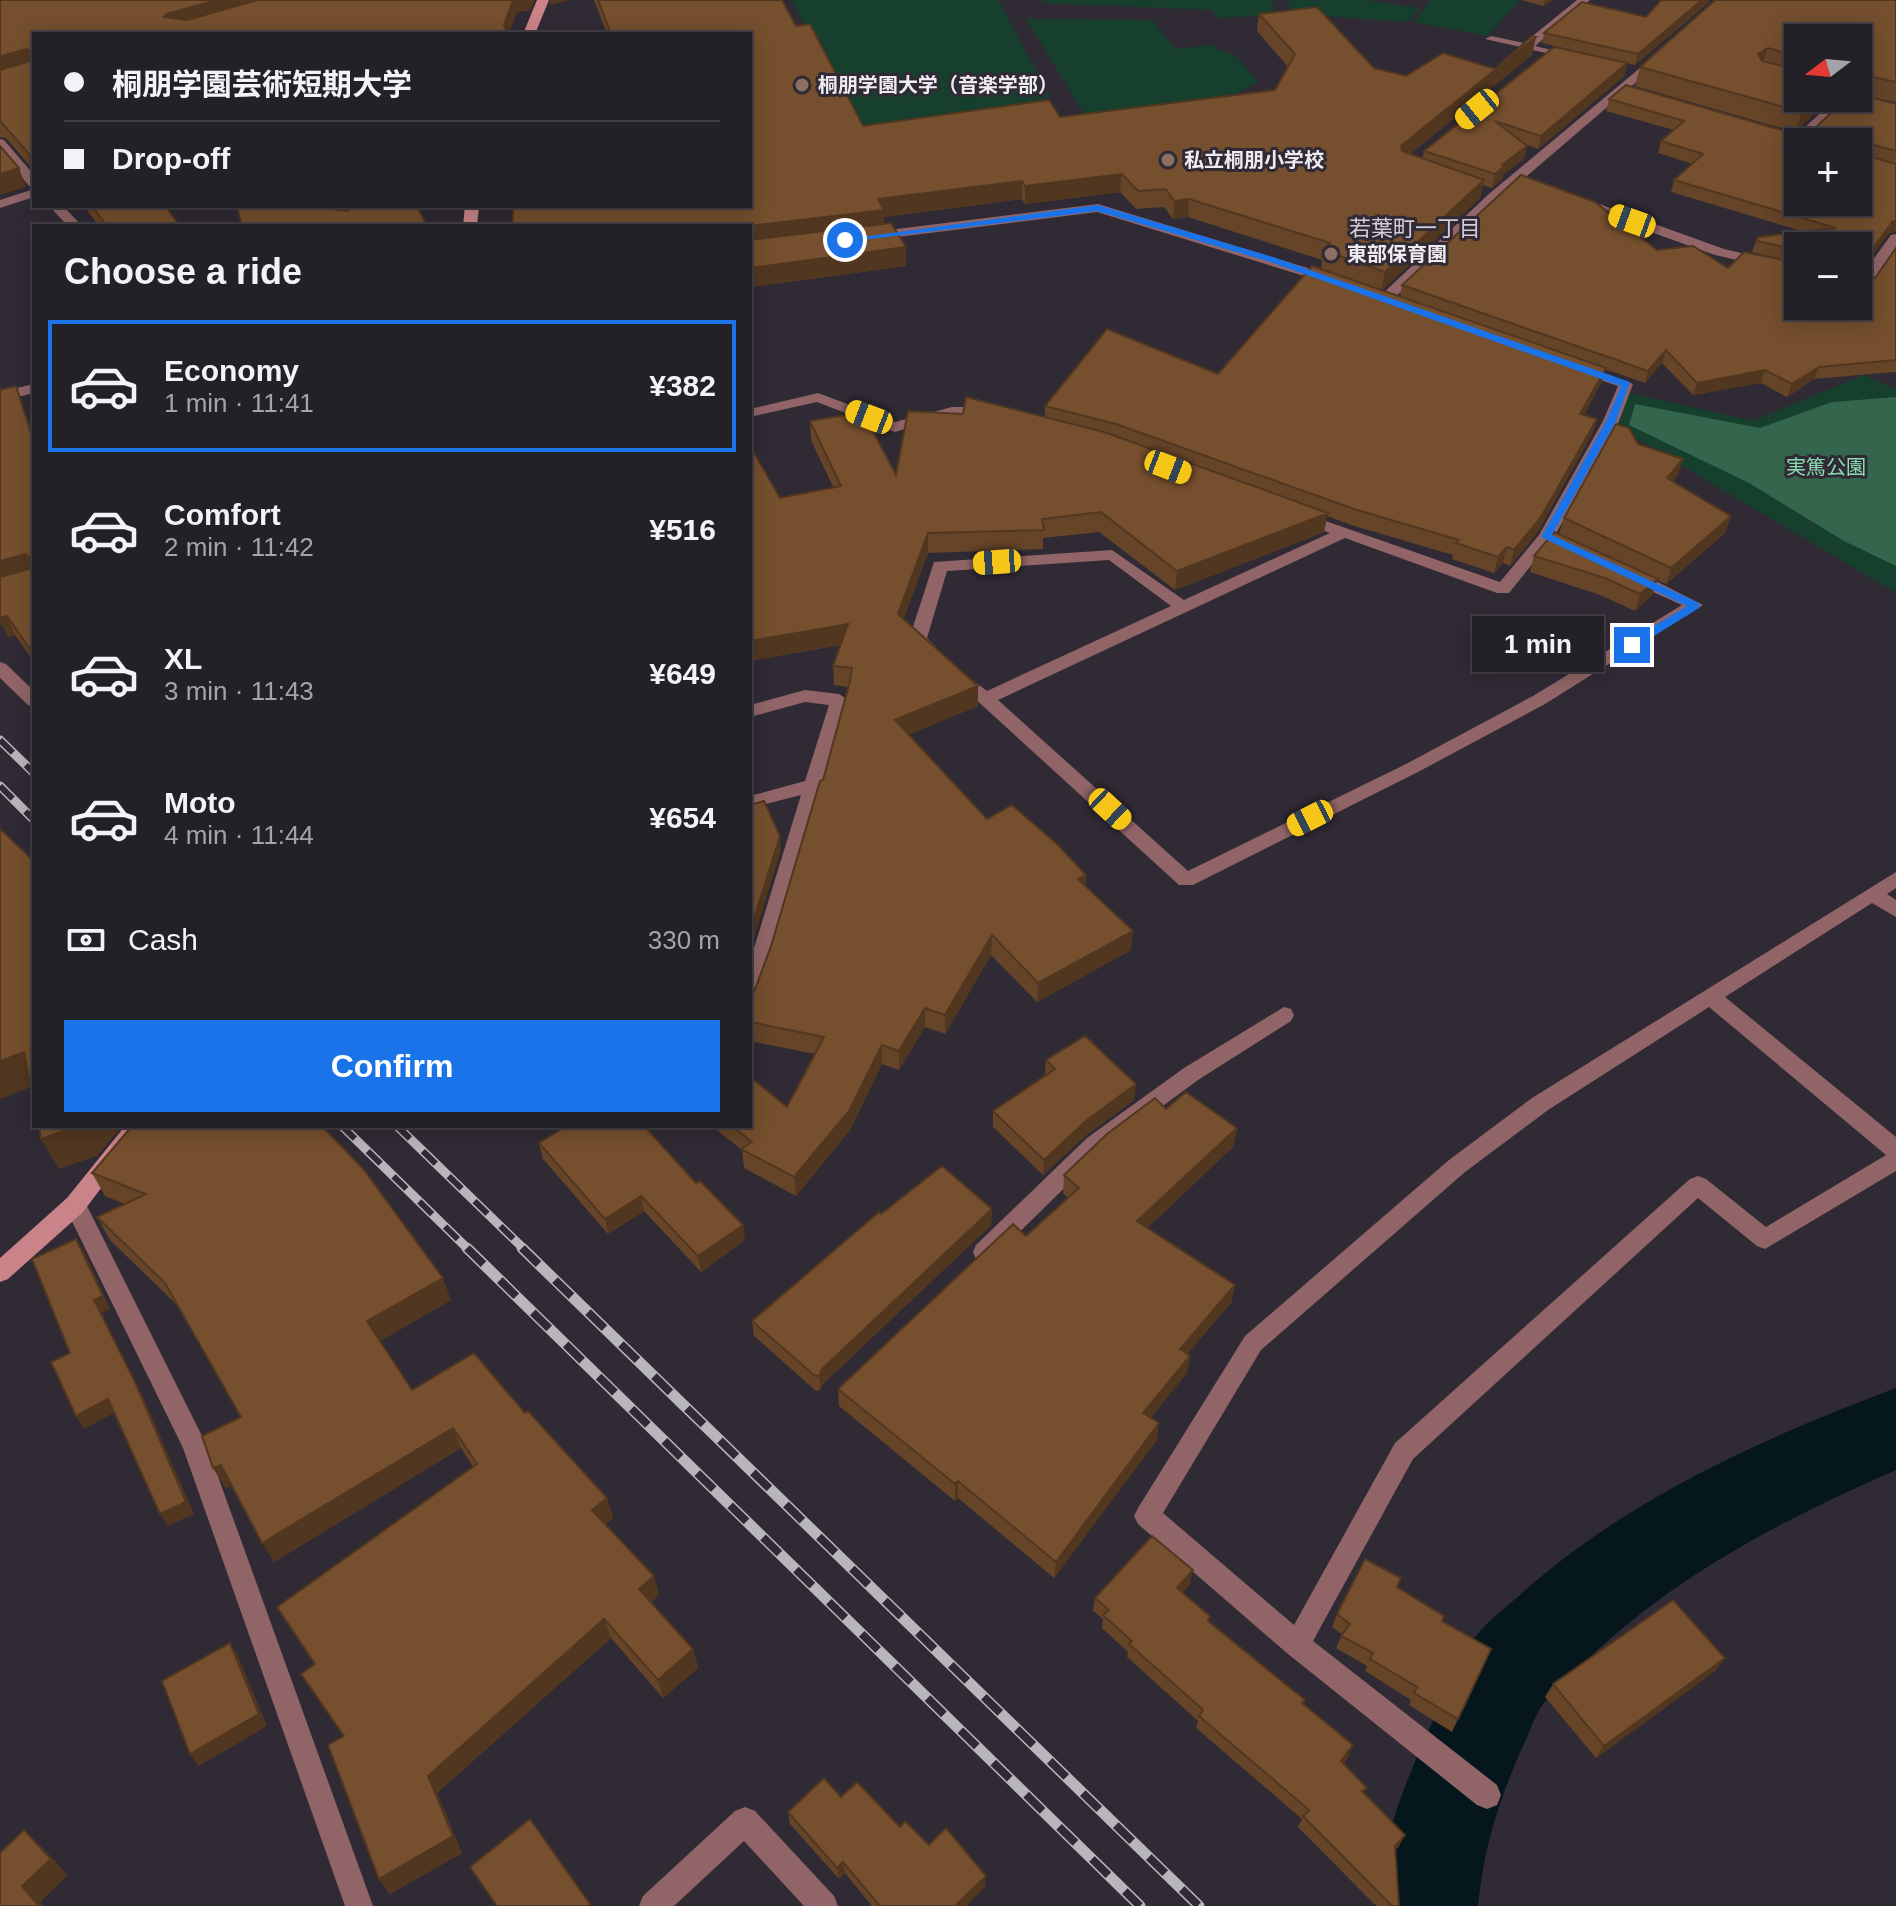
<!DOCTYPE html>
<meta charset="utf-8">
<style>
body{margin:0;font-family:Arial,"Noto Sans JP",sans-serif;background:#2c2830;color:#f1f3f6;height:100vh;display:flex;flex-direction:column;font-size:30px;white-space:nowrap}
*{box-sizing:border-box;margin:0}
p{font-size:26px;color:#a3a3a8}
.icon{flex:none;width:44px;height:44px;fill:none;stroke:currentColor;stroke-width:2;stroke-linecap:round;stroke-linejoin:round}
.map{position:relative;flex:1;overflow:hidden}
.panel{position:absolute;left:32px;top:224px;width:720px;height:904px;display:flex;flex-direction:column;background:#242028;border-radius:0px;box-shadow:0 4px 20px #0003,0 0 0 2px #413e45}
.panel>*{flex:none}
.guide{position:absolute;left:32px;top:32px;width:720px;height:176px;border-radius:0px;box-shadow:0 4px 20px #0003,0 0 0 2px #413e45;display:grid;align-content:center;height:176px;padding:0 32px;background:#242028}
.needle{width:52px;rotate:254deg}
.fabs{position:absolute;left:1784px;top:24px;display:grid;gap:16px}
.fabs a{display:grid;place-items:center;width:88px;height:88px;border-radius:0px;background:#242028;box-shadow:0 4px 20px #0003,0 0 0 2px #413e45;font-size:40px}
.end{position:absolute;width:36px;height:36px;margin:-18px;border:10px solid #1a73e8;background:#fff;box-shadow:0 0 0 4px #fff}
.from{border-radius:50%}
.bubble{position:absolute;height:56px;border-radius:0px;background:#242028;box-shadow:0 4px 20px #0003,0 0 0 2px #413e45;font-size:26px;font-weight:600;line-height:56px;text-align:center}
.car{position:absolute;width:24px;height:48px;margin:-24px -12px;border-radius:10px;box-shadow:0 0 6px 2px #0007;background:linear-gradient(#f5c518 24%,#345 0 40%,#f5c518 0 76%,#345 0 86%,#f5c518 0)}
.guide b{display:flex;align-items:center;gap:28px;height:76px;font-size:30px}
.guide b+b{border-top:2px solid #413e45}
.guide i{width:20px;height:20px;background:#f1f3f6}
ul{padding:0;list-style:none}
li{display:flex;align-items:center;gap:24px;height:132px;margin:0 16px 12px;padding:0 16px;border:4px solid transparent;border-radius:0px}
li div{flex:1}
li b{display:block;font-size:30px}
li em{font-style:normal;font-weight:600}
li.current{border-color:#1a73e8}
li>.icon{width:72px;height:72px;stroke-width:1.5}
h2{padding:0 32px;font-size:36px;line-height:96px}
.pay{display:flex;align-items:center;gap:20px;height:88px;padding:0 32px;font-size:30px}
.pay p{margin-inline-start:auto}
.action{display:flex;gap:16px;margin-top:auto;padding:16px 32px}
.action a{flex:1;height:92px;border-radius:0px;background:#1a73e8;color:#fff;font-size:32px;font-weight:600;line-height:92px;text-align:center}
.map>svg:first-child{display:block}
</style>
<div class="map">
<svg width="1896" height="1906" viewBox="0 0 1896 1906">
<rect width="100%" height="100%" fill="#302a35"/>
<path fill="#16402d" d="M792 0H998L1049 94 1040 118 863 138Z
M1044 0H1271L1277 15 1216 18 1213 10 1042 3Z
M1287 0H1366L1419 8 1408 22 1293 14Z
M1430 0H1516L1520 1 1487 36 1414 22Z
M1026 19 1152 20 1175 49 1214 45 1219 50 1235 55 1258 82 1215 106 1087 118Z
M1863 375 1896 389V593L1610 423 1629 393 1753 421Z"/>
<path fill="#33664d" d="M1896 397V566L1844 541 1749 483 1629 425 1635 404 1760 428 1832 402Z"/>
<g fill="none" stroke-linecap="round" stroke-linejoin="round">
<path fill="#05171d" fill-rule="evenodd" d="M1896 1388V1470C1784 1519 1675 1575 1586 1661 1572 1675 1555 1688 1543 1704 1534 1717 1529 1734 1522 1748 1499 1800 1483 1850 1478 1906H1374C1384 1827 1416 1754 1451 1684 1459 1668 1465 1649 1476 1636 1489 1620 1506 1607 1521 1594 1628 1498 1763 1438 1896 1388Z"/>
<path fill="#916567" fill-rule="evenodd" d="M1577 0H1590L1535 46 1577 56V60L1485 39 1491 36 1524 43Z
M1652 58 1662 60 1500 199 1391 301H1381V295L1490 193Z
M1837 98H1850L1803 142 1794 143V137Z
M0 139 4 140 34 175V187L29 186 0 151Z
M34 189V197L0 208V200Z
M1578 200H1588L1724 249 1798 266V274L1715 255 1578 206Z
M1098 204 1337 277 1339 280 1327 283 1097 212 873 240 866 236 873 232Z
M49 206H63L82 226H68Z
M1896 234V248L1868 288H1858V280L1891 235Z
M1577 363 1633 384 1619 421 1554 537 1509 593H1497L1345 538 998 700 1188 871 1406 764 1533 696 1682 605 1624 579 1622 575 1624 571H1636L1703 605 1545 704 1418 772 1193 885H1179L949 675 958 669 987 691 1171 606 1109 560 947 571 927 638 940 651 931 656 925 655 909 639 934 562 1112 550 1184 600 1330 533 1294 520 1292 517 1300 512 1500 582 1539 535 1603 421 1618 386 1572 370 1570 367Z
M34 384V393L0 401V392Z
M818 393 895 422 952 407H976L996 414 989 418 964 415 941 417 895 432 817 402 750 417V409Z
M0 662 6 664 34 691V707L28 705 0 678Z
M805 690 839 694 848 700 760 994 757 999 750 1002V961L801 795 750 808V796L805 781 829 705 805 702 750 717V705Z
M1896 872V888L1887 894 1896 900V917L1872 903 1725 997 1896 1137V1171L1765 1249 1757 1246 1698 1198 1413 1459 1313 1641 1497 1785 1501 1795 1497 1805 1487 1809 1477 1805 1288 1654 1138 1524 1134 1516 1138 1508 1245 1336 1449 1160 1532 1098ZM1709 1007 1886 1155 1766 1227 1706 1179 1698 1176 1690 1179 1395 1443 1294 1625 1163 1513 1261 1350 1465 1172 1548 1110Z
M1284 1007 1291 1009 1294 1015 1291 1021 1198 1080 1103 1150 992 1259 984 1262 976 1259 973 1252 976 1245 1087 1138 1184 1068Z
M75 1196 83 1198 207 1446 373 1906H345L183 1448 64 1205 67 1198Z
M745 1807 755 1811 834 1896 838 1906H804L744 1841 674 1906H639L643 1896 735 1811Z"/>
<path fill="#ca8388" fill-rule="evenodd" d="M537 0H549L535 34H523Z
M465 206H479L477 226H463Z
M125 1126H148L83 1212 8 1279 0 1282V1258L67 1198Z"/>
<defs>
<path id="rail-far1" d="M0 740 34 773
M0 786 34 820
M342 1126 469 1250
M397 1126 525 1250"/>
<path id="rail" d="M467 1248 1140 1906
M522 1248 1199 1906"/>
</defs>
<use href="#rail-far1" stroke="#b9b5bd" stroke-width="9"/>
<use href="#rail" stroke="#b9b5bd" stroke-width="11"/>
<use href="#rail-far1" stroke="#302a35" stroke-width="6" stroke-dasharray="18" stroke-linecap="butt"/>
<use href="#rail" stroke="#302a35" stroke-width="8" stroke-dasharray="23" stroke-linecap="butt"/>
</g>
<path fill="#654428" d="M0 0 530 10 517 12 34 34 31 167 6 138 0 137Z
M594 0H782L796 26 863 126 1060 117 1275 90 1288 67 1257 31 1259 14 1374 68 1406 76 1495 69 1532 55 1410 154 1422 158 1424 151 1627 63 1624 76 1538 149 1525 144 1527 146 1524 159 1503 175 1502 179 1492 188 1483 185 1480 198 1382 290 1400 296 1402 285 1657 250 1728 268 1858 306 1798 246V263L1752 252 1756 241 1805 232 1671 192 1674 180 1693 164 1658 153 1661 141 1674 130 1606 111 1609 99 1802 136 1814 133 1816 127 1858 98V38H1798V98H1838L1820 109 1795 132 1635 86 1640 67 1896 0V102L1861 95 1896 104V232L1889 233 1860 272V278H1875L1896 248V373L1894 372 1814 379 1787 397 1761 383 1693 395 1662 363 1645 383 1605 369 1601 383 1584 415 1597 419 1592 434 1537 533 1510 566 1503 563 1494 573 1452 559 1453 555 1351 525 1327 516 1324 532 1175 590 1099 532 1043 538V549L928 553 903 620 978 706 909 734 987 819 1086 875V885L1131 950 1037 1002 991 955 945 1034 925 1027 899 1070 882 1064 850 1130 796 1196 744 1168 742 1150 712 1126H750L787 1107 815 1054 750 1041V1003L771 946 823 780 848 687 834 685 833 666 840 645 750 661 780 498 833 487 811 440 810 421 896 475 1045 417V406L1218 374 1321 269 1322 260 1188 217 1173 219 1164 207 1136 209 1120 192 1025 204 1022 199 884 217V224L906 247V266L750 287V34H607Z
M1521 0H1553L1543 6Z
M1710 1 1635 65 1542 43 1544 33 1646 17Z
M84 206H165L180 226H99Z
M237 206H417L427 226Z
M16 386 34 438V662L15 635 8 637 2 624 0 625V390Z
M1638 444 1678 475 1673 481 1731 516 1725 533 1666 584 1657 580 1652 595 1635 611 1600 595 1530 572 1534 556 1559 534 1564 518Z
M1046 1060 1134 1100 1085 1136 1043 1175 993 1127V1111L1045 1075Z
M1166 1109 1237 1128 1233 1147 1147 1228 1235 1285 1231 1303 1187 1354V1373L1151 1417 1157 1440 1054 1578 958 1498 955 1501 839 1406 838 1389 1026 1236 1068 1198 1063 1193 1064 1175Z
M539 1143 745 1240 701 1272 644 1211 608 1234 543 1159Z
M92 1173 451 1300 380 1341 412 1390 525 1413 607 1498 613 1518 605 1524 659 1595 651 1602 693 1649 698 1668 663 1698 611 1638 437 1793 462 1853 390 1894 379 1879 343 1736 301 1674 314 1664 277 1607 473 1467 461 1448 274 1562 232 1486 226 1488 213 1468 241 1417 177 1305 110 1240 97 1217 125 1204 105 1196Z
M992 1209 991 1225 823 1384 820 1390 816 1391 754 1336 752 1321 881 1214Z
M1190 1584 1182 1593 1209 1621 1305 1700 1304 1705 1348 1757 1343 1764 1399 1846 1395 1850 1399 1906H1376L1298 1827 1302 1819 1196 1728 1198 1721 1127 1657 1128 1652 1102 1628 1103 1619 1093 1611 1095 1598Z
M1397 1587 1442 1621 1458 1719 1452 1732 1409 1705 1411 1700 1365 1671 1367 1666 1336 1648 1342 1634 1332 1627 1337 1614Z
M1725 1658 1715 1671 1596 1758 1545 1697 1553 1684Z
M841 1797 900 1827 929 1845 985 1887 966 1906H872L845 1873 839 1879 790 1824 788 1812Z"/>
<path fill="#523720" d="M217 0H281L171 31 164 17 166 14Z
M513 0H535L530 10 517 12 509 34H505L504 25Z
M550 0H571L550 5Z
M1545 0H1553L1543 6Z
M1702 0H1710L1635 65 1638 54Z
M1536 37 1532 55 1398 164 1401 146Z
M1768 48 1762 67 1758 54Z
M27 49 33 66 0 75V56Z
M1627 63 1624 76 1538 149 1541 136Z
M1817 98H1838L1820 109 1795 132 1802 112Z
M1527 146 1524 159 1503 175 1502 179 1492 188 1495 174 1502 165Z
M19 168 26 187 0 195V174Z
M1122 174 1120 192 1025 204V186Z
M1484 180 1480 198 1381 291 1385 272Z
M1022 181V199L884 217V228L750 245V226L878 199Z
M1189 199 1188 217 1173 219 1174 201Z
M324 206H343L346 218 322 208Z
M1893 221H1896V232L1889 233 1858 275 1860 266Z
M906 247V266L750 287V268Z
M1666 350 1662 363 1645 383 1648 371Z
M1819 367 1814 379 1787 397 1792 384Z
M1606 368 1601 383 1576 429 1580 414Z
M1765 370 1761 383 1693 395 1697 383Z
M16 386 34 438V442Z
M1597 419 1592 434 1537 533 1510 566 1514 550Z
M1683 459 1678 475 1662 494 1667 478Z
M1328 513 1324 532 1175 590 1177 571Z
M1731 516 1725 533 1666 584 1671 568Z
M928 533V553L898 634V614Z
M1507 547 1503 563 1494 573 1498 557Z
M25 554 33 572 0 581V561Z
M1658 579 1652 595 1635 611 1640 594Z
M0 616H7L15 635 8 637 2 624 0 625Z
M848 624 849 643 750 661V641Z
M978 686V706L896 740 895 720Z
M780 836 781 850 750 951V932Z
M1086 875 1085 894 1078 879Z
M1133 931 1131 950 1037 1002 1038 983Z
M992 935 991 955 945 1034V1015Z
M925 1008V1027L899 1070V1051Z
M882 1045V1064L850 1130 796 1196 794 1177Z
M24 1052 34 1086 0 1099V1061Z
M1136 1084 1134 1100 1085 1136 1043 1175 1044 1160 1087 1120Z
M78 1126H122L97 1156 59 1169 41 1139Z
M1237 1128 1233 1147 1135 1240 1137 1221Z
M641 1196 644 1211 608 1234 605 1219Z
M992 1209 991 1225 823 1384 820 1390 819 1376 822 1369Z
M743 1225 745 1240 701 1272 698 1256Z
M76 1239 84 1252 110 1309 102 1313 143 1397 194 1514 168 1526 160 1514Z
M443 1278 451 1300 376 1343 367 1321Z
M1235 1285 1231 1303 1177 1366 1180 1349Z
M1190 1356 1187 1373 1141 1430 1143 1413Z
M108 1399 116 1412 84 1429 76 1416Z
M1159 1423 1157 1440 1054 1578 1056 1562Z
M453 1428 461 1448 274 1562 262 1543Z
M221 1465 233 1486 226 1488 213 1468Z
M958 1481V1498L955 1501V1484Z
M607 1498 613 1518 598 1530 592 1510Z
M1193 1570 1190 1584 1174 1602 1177 1588Z
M654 1576 659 1595 644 1608 639 1589Z
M604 1619 611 1638 437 1793 462 1853 390 1894 379 1879 428 1776Z
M230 1643 238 1656 267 1726 199 1766 190 1754Z
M693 1649 698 1668 663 1698 658 1680Z
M1725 1658 1715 1671 1596 1758 1604 1746Z
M1353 1745 1348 1757 1336 1773 1341 1761Z
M24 1830 42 1847 68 1875 40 1902 43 1906H39L22 1886Z
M1405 1835 1399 1846 1389 1857 1395 1846Z
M843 1862 845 1873 839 1879 837 1868Z
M986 1876 985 1887 966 1906H955Z"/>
<path fill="#754f2e" stroke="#523720" stroke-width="2" fill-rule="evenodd" d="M0 0H217L166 14 164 17 187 20 258 0H513L504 25 508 34H34V164L30 165V155L0 121V70L30 61 31 52 27 49 0 56Z
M598 0H782L796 26 810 24 863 126 1049 100 1060 117 1275 90 1295 54 1259 14 1317 7 1374 68 1406 76 1443 53 1495 69 1532 36 1536 37 1401 146 1402 151 1484 180 1385 272 1323 250 1330 243 1189 199 1174 201 1166 189 1138 191 1122 174 1025 186 1022 181 878 199 884 210 750 226H512L514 206H750V34H611Z
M1661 0H1702L1638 54 1544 33 1582 2 1646 17Z
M1715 0H1896V82L1868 76 1858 77V38H1798V56L1768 48 1758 54 1762 61 1798 70V98H1817L1802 112 1640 67Z
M1554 47 1627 63 1541 136 1495 121 1527 146 1502 165 1505 166 1495 174 1424 151Z
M1626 85 1802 136 1817 132 1816 127 1847 98H1858V94L1896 104V151L1860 141 1861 154 1896 164V221H1893L1860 266V278H1875L1896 248V360L1819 367 1792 384 1765 370 1697 383 1666 350 1648 371 1402 285 1521 175 1595 202 1657 250 1693 246 1728 268 1744 252 1798 263V306H1858V246H1798V250L1756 241 1759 237 1836 228 1674 180 1703 154 1661 141 1684 121 1609 99ZM1798 142H1858V202H1798Z
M0 146 19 168 0 174Z
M92 206H165L180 226H107Z
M237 206H324L322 208 348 211 351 208 349 206H417L427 226H242Z
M891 223 906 247 750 268V240Z
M1312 266 1606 368 1580 414 1597 419 1541 517 1514 550 1507 547 1498 557 1456 543 1459 540 1354 509 1116 424 1045 406 1107 329 1218 374Z
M16 386 34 442V655L7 616 0 618V577L29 569V557L25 554 0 561V390Z
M966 397 1104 432 1328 513 1177 571 1101 512 1042 519 1044 530 928 533 898 614 978 686 895 720 987 819 1012 805 1058 845 1086 875 1078 879 1133 931 1038 983 992 935 945 1015 925 1008 899 1051 882 1045 849 1111 794 1177 741 1149 752 1142 732 1126H750V1077L787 1107 824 1037 750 1022V1003L771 946 820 781 823 780 850 681 852 668 833 666 848 624 750 641V446L780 498 841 486 810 421 863 412 896 475 908 411 963 414Z
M1616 424 1629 428 1638 444 1683 459 1667 478 1731 516 1671 568 1564 518Z
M1554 532 1658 579 1640 594 1605 578 1534 556Z
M764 801 780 836 750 932V805Z
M0 829 34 861V1103L24 1052 0 1061Z
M1085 1036 1136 1084 1087 1120 1044 1160 993 1111 1055 1069 1046 1060Z
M1186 1092 1237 1128 1137 1221 1235 1285 1180 1349 1190 1356 1143 1413 1159 1423 1056 1562 958 1481 955 1484 838 1389 1013 1224 1026 1236 1079 1188 1064 1175 1107 1134 1155 1098 1166 1109Z
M39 1126H78L41 1139Z
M132 1126H322L364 1170 443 1278 367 1321 412 1390 474 1353 525 1413 528 1411 607 1498 592 1510 654 1576 639 1589 693 1649 658 1680 604 1619 428 1776 453 1836 379 1879 328 1745 344 1736 301 1674 315 1664 277 1607 477 1464 453 1428 262 1543 221 1465 213 1468 202 1436 241 1417 165 1283 97 1217 146 1194 92 1173Z
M567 1126H644L696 1183 700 1181 743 1225 698 1256 641 1196 605 1219 539 1143Z
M942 1166 992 1209 822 1369 819 1376H815L752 1321 879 1212 881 1214Z
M76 1239 103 1296 94 1300 136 1384 186 1502 160 1514 108 1399 76 1416 51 1362 70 1353 32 1259Z
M1152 1536 1193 1570 1177 1588 1210 1616 1208 1621 1305 1700 1302 1703 1353 1745 1341 1761 1367 1788 1362 1791 1405 1835 1395 1846 1399 1906H1392L1303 1816 1309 1810 1199 1716 1203 1710 1129 1644 1132 1641 1103 1615 1109 1610 1095 1598Z
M1365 1559 1401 1578 1397 1587 1444 1616 1442 1621 1491 1649 1458 1719 1414 1693 1417 1687 1370 1659 1373 1653 1341 1636 1350 1624 1337 1614Z
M1673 1600 1725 1658 1604 1746 1553 1684Z
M230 1643 259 1714 190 1754 162 1681Z
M824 1778 841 1797 857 1782 900 1827 905 1821 929 1845 946 1828 986 1876 955 1906H880L843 1862 837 1868 788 1812Z
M530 1819 590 1904 588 1906H497L470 1867Z
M24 1830 51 1859 22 1886 39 1906H0V1853Z"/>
<path fill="#1a73e8" d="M1098 205 1273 257 1630 382 1616 421 1552 535 1699 603V608L1636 647H1628V642L1687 606 1541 537 1606 421 1621 386 1267 261 1097 211 845 242 840 240Z"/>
<g fill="#8d6e63" stroke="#302a35" stroke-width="3">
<circle cx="802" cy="85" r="8"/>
<circle cx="1168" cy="160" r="8"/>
<circle cx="1331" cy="254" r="8"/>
</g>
<g text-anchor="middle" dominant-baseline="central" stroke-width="6" stroke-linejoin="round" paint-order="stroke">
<g font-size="20" font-weight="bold" fill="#eeebf2" stroke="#302a35" text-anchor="start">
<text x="818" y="85">桐朋学園大学（音楽学部）</text>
<text x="1184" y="160">私立桐朋小学校</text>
<text x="1347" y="254">東部保育園</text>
</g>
<g font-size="20" fill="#8adbb1" stroke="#302a35">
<text x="1826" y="467">実篤公園</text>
</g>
<g font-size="22" fill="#d4cdda" stroke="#302a35">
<text x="1415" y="228">若葉町一丁目</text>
</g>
</g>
</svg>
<div class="fabs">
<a><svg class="needle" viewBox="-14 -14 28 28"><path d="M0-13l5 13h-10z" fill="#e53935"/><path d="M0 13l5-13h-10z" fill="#a3a3a8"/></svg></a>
<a>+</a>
<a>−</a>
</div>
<i class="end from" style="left:845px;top:240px"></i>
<i class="end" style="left:1632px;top:645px"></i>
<div class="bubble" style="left:1472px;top:616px;width:132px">1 min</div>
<i class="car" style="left:1477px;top:109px;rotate:231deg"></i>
<i class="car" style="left:1632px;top:221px;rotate:290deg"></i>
<i class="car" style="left:869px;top:417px;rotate:291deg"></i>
<i class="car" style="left:1168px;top:467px;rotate:111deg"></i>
<i class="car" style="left:997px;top:562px;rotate:266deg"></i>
<i class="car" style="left:1110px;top:809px;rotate:133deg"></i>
<i class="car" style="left:1310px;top:818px;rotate:243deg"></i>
<div class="guide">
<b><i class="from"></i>桐朋学園芸術短期大学</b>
<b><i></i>Drop-off</b>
</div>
<section class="panel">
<h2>Choose a ride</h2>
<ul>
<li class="current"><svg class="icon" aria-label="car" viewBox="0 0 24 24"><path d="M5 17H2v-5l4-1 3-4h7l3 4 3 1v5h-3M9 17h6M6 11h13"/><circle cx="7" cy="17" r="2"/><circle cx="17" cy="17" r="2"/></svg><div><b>Economy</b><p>1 min · 11:41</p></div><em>¥382</em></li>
<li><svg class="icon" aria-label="car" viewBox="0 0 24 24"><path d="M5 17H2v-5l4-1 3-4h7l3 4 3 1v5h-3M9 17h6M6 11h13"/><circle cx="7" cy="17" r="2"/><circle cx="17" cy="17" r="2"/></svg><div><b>Comfort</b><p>2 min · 11:42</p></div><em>¥516</em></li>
<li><svg class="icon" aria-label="car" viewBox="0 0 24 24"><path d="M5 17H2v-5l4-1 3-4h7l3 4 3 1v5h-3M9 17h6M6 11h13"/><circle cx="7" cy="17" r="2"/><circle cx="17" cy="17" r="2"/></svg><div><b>XL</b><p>3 min · 11:43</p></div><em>¥649</em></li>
<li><svg class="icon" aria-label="car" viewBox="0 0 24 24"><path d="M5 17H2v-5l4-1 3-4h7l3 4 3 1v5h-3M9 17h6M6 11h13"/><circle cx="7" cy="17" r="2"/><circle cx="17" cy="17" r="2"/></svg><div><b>Moto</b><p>4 min · 11:44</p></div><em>¥654</em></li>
</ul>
<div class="pay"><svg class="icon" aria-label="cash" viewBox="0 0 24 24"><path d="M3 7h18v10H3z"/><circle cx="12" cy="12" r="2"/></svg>Cash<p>330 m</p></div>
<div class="action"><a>Confirm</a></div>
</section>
</div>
